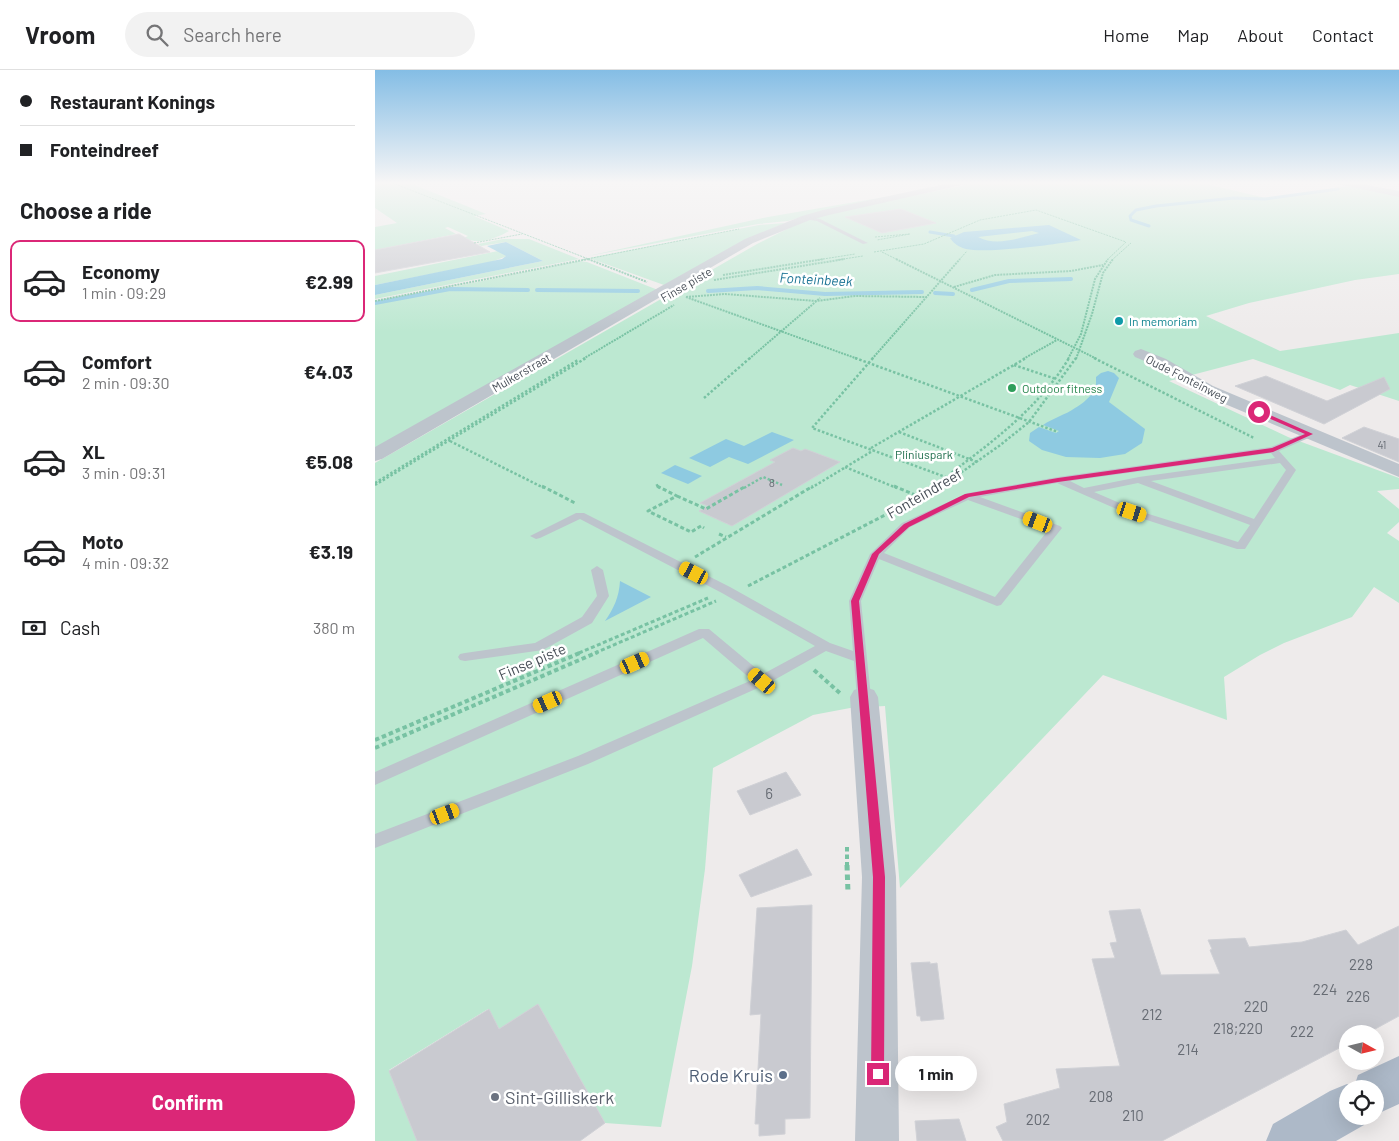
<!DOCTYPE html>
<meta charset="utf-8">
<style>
body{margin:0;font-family:Barlow,sans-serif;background:#f2f2f2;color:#202124;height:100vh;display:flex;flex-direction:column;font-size:19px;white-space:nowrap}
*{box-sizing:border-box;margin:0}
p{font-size:16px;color:#757577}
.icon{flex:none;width:28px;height:28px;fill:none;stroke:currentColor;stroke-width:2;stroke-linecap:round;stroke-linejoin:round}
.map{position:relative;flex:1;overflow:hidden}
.sheet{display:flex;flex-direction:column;background:#fff;width:375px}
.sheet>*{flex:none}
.banner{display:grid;align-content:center;height:110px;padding:0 20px;background:#fff}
.needle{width:32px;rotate:98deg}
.controls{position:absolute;left:964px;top:955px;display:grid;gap:10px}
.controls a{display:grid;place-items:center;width:45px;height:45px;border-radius:50%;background:#fff;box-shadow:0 5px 20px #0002;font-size:25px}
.end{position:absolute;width:22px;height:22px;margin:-11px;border:6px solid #db2777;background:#fff;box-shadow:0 0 0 2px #fff}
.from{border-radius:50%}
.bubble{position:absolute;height:35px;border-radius:18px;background:#fff;box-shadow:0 5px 20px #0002;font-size:16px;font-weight:700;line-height:35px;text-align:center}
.car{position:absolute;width:15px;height:30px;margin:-15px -8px;border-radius:6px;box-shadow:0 0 4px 1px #0007;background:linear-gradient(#f5c518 24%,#345 0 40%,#f5c518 0 76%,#345 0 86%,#f5c518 0)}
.banner b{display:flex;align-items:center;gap:18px;height:48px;font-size:19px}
.banner b+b{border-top:1px solid #e0e0e0}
.banner i{width:12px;height:12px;background:#202124}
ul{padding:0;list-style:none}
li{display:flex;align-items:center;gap:15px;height:82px;margin:0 10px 8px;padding:0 10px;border:2px solid transparent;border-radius:10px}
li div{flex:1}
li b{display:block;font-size:19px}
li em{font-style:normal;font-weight:700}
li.current{border-color:#db2777}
li>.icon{width:45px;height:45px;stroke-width:1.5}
h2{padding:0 20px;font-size:22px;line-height:60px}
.pay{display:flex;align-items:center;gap:12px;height:55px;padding:0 20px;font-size:19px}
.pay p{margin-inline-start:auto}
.button{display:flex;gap:10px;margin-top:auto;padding:10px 20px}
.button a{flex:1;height:58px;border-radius:30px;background:#db2777;color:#fff;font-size:20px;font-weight:700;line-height:58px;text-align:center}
header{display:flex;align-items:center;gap:30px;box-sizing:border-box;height:70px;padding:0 25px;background:#fff;border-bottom:1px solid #e0e0e0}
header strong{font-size:24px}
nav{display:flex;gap:28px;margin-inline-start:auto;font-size:18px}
.search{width:350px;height:45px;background:#f2f2f2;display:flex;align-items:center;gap:12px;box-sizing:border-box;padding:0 18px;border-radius:28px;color:#757577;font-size:19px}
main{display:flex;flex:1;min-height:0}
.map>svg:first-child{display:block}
</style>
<header>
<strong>Vroom</strong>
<div class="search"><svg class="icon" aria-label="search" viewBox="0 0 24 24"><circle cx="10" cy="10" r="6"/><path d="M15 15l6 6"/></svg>Search here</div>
<nav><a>Home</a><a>Map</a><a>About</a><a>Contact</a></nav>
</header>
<main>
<section class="sheet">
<div class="banner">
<b><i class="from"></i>Restaurant Konings</b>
<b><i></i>Fonteindreef</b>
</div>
<h2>Choose a ride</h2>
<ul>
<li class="current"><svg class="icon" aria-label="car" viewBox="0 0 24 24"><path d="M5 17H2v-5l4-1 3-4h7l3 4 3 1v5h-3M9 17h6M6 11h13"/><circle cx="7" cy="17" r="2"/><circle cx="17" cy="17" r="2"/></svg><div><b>Economy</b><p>1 min · 09:29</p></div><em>€2.99</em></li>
<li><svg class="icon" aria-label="car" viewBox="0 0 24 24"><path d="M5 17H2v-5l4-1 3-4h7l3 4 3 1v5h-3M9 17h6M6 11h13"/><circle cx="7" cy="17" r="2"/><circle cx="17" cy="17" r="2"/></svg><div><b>Comfort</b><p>2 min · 09:30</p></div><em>€4.03</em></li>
<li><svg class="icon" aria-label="car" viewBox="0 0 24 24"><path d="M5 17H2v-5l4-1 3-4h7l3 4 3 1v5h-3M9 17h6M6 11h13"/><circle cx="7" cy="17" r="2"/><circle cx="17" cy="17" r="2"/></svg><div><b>XL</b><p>3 min · 09:31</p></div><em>€5.08</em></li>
<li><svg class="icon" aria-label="car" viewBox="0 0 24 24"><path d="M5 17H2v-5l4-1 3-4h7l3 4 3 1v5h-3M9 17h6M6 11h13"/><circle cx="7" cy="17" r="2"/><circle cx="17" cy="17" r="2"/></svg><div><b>Moto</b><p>4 min · 09:32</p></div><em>€3.19</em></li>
</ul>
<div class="pay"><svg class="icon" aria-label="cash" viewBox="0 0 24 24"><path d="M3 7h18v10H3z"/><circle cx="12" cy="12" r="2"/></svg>Cash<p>380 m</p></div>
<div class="button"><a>Confirm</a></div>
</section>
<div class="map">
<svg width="1024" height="1071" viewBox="0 0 1024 1071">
<rect width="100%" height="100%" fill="#eeebeb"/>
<path fill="#bce8d1" d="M0 112H32L111 144 99 146 134 161C120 169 104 175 89 168L93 166 73 157 70 158 81 164 0 180V157L22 153 0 138Z
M606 112H822L895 129 973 116 1024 126V204L980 210 874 233 831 246 905 281 1024 263V331L975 315 965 320 878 289 794 311 913 367 1024 408V419L1002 421 1024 439V452L1012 463 1024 471V533L999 517 977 547 909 573 885 585 849 607 852 650 728 605 525 818 510 636 475 638 438 645 338 698 330 799 317 896 286 1057 230 1053 163 934 124 959 113 939 14 1000 42 1071H0V393L382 174 422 154 457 142Z
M550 120 440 143 413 151 383 154 213 186 393 147Z
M410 153 369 171 289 215 214 188 384 155Z
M128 169H154L204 189 0 229V225L168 191 131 172 106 176 103 174Z
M123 181 132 186 116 192 0 215V206Z
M204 191 212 192 283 220 0 379V233Z"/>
<path fill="#8ecae1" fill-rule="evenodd" d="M674 155 706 170C683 174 612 184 591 179 584 177 579 174 575 168L589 162ZM657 161 664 163C644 168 621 177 603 167Z
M131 172 168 191 0 225V215L127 189 131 186 112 176Z
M733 301 739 303 744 308 734 332 770 359 767 373 750 384 725 388 691 387 667 380 654 371 655 363 664 357 681 363 684 361 668 355C678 348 690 345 700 338 708 334 715 326 721 320V307L726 303Z
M397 362 419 370 373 394 354 387 335 397 314 388 351 369 369 376Z
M300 395 327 406 313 414 286 403Z
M245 511 276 527 230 551C239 538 244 527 245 511Z"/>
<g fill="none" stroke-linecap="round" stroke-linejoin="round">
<path stroke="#8ecae1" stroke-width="3" d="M774 156 756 150 755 146 761 140 781 136 859 128 890 129 963 119
M555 162 579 166"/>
<path stroke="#8ecae1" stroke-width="4" d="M162 220 263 221
M597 220 634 211 696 209
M333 221 382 218 450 224 547 222
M560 223 578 224
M0 233 75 219 153 220"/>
</g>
<path fill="#c9cad0" stroke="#d0d1d6" d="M526 139 561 153 507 163 470 147Z
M84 164 115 182 0 203V180Z
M891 306 952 331 1009 307 1015 319 949 354 860 316Z
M989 357 1024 369V392L967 368Z
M418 378 426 381 430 379 465 392 357 456 324 441 333 436 325 433 400 392 395 390Z
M411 702 426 725 375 745 362 721Z
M422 779 437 805 376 827 364 805Z
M437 835 435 1048 410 1049V1064L384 1066V1054H380L386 944 375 945 382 838Z
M765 839 786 905 845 904 835 880 837 879 833 870 870 868 874 877 927 872 971 860 983 875 1024 856V946L991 964H972V974L787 1071H628L621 1057 632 1052 629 1034 685 1018 681 999 745 996 717 889 740 888 735 873 742 872 734 841Z
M555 892V894L562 893 569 949 546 951 545 946H542L536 893Z
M163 934 230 1053 205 1071H42L14 1001 114 939 124 959Z
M584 1049 591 1071H542L540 1051Z"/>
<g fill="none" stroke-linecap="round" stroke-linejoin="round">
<path stroke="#78c2a3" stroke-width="1" stroke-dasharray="2 1" stroke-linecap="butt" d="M15 112 216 190
M500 167 535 164 502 170
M99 173 147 164
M499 182 549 174 605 150 661 140 751 172 732 190
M507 182 523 190
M207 190 364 159
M442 190 480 184
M462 190 488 186
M584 190 592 181
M737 190 756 173"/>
<path stroke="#78c2a3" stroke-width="2" stroke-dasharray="2 1" stroke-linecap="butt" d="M213 189 272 212
M521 189 722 289
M348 205 449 189
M339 210 470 189
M579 217 620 205 696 201 728 195
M311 227 483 289
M311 227 350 224 441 231 480 226 552 227
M0 231 213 189
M208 289 299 235
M374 289 445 228
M497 289 585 189
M648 289 682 270
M693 289 706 264 720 209 733 189
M701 289 717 244 728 203 738 189"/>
<path stroke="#78c2a3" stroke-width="2.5" stroke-dasharray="2.5 2" stroke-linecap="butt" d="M480 288 683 362
M498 288 437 358 576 409V403C620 370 665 336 694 288
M719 288 879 368
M639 295 681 309
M329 328 375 288
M524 362 602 392
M75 371 169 418
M496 378 651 288
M470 397 522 418
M0 413 203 290
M0 415 211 288
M285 418 281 416 285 414
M369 418 388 407 407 415
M436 418 499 380
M564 418 624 376 654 352 701 288"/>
<path stroke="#78c2a3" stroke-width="3" stroke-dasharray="4 2.5" stroke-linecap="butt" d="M167 416 200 433
M282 416 302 426 273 441 316 462 326 456 329 458
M519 416 545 427
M302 426 331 439 371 416
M344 464 351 467
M320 487 438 416
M373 516 566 416
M204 583 333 528
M220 583 341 531"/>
<path stroke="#78c2a3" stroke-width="4" stroke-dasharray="4.5 3" stroke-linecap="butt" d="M439 600 466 624
M0 670 207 582
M0 678 223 582
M472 777V796"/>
<path stroke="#78c2a3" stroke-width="5" stroke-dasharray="5.5 4" stroke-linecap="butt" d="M472 795 473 823"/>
<path fill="#bdc4cc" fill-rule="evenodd" d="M431 146 445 149 493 173 488 174 442 151 429 149Z
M935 361 940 364 938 366 904 381 921 400 870 479H862L753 444 682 413 605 427 685 456 687 458 626 535 622 536 504 489 486 531 496 627 494 630H484L482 627 479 591 451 581 392 614 213 694 0 778V764L203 686 377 610 328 568 0 715V702L324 559H334L388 604 440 576 347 523 205 449 165 468 161 469 155 466 201 443H209L355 517 455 573 478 581 474 531 495 484 527 453 593 423 683 407 896 377ZM896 383 900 388 764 407 709 418 695 411ZM905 393 911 400 879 449 776 411ZM763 413 875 455 863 472 761 440 719 422ZM593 430 674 459 620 527 509 483 535 457Z
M222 496 228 500 234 526 217 553 168 580 90 591 85 590 83 587 85 584 90 583 160 573 207 547 222 526 216 500Z"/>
<path fill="#bdc4cc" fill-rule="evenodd" d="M580 112H600L454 145 435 150 378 173 7 389 0 391V377L370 169 427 146 448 140Z
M953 112H976L1024 121V127Z
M766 279 791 289 838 316 1024 394V407L826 324 779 295 760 287 758 284 760 281Z
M489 617 499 620 503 627 521 807 524 1071H480L487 807 475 627 479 620Z"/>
<path fill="#adb9c8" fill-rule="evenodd" d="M1024 986V1034L1000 1045V1019H972V1046H992L989 1055 961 1071H891L898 1054 955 1021 972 1014 979 1017 983 1005Z"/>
</g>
<linearGradient id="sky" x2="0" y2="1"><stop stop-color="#84bde5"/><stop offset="0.43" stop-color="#f7f6f6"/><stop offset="1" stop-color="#f7f6f6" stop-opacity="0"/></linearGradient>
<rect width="1024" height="262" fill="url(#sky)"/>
<path fill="#db2777" d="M882 341H886L938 364 898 382 683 412 594 427 534 457 504 484 484 531 510 807 509 1004 507 1009 503 1011 498 1009 496 1004 498 807 476 531 497 484 529 454 590 424 683 408 897 378 930 364 882 343Z"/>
<circle fill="#0f9aa8" stroke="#fff" stroke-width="2" cx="744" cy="251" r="5"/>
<circle fill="#2e9e5b" stroke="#fff" stroke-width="2" cx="637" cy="318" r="5"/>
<circle fill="#5c6f8a" stroke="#fff" stroke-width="2" cx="408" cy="1005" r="5"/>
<circle fill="#6b7280" stroke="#fff" stroke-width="2" cx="120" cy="1027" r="5"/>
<g text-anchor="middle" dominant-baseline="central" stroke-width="5" stroke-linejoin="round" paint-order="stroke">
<g font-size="11" fill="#676c74">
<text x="1007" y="374">41</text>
</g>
<g font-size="12" fill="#464d56" stroke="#fff">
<text transform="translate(311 214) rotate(-30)">Finse piste</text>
<text transform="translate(146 302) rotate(-30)">Mulkerstraat</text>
<text transform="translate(812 308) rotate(27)">Oude Fonteinweg</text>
</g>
<g font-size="12" fill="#0d838f" stroke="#fff" text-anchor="start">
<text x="754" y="251">In memoriam</text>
</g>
<g font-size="12" fill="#27864d" stroke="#fff" text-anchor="start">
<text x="647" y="318">Outdoor fitness</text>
</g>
<g font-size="12" fill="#1f6e4d" stroke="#fff">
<text x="549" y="384">Pliniuspark</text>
</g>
<g font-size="12" fill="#676c74">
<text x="397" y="412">8</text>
</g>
<g font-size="14" font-style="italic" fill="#1a7294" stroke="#fff">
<text transform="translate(441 209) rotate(3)">Fonteinbeek</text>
</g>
<g font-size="15" fill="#464d56" stroke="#fff">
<text transform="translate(549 423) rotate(-30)">Fonteindreef</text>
<text transform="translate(157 591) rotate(-23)">Finse piste</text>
</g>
<g font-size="15" fill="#676c74">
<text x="394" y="723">6</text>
<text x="986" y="894">228</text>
<text x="950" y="919">224</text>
<text x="983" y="926">226</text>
<text x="881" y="936">220</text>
<text x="777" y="944">212</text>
<text x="863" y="958">218;220</text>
<text x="927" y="961">222</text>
<text x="813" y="979">214</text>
<text x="726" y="1026">208</text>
<text x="758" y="1045">210</text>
<text x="663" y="1049">202</text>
</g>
<g font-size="18" fill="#4e5e75" stroke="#fff" text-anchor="end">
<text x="398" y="1005">Rode Kruis</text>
</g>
<g font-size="18" fill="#5b616d" stroke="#fff" text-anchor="start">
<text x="130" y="1027">Sint-Gilliskerk</text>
</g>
</g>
</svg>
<div class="controls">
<a><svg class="needle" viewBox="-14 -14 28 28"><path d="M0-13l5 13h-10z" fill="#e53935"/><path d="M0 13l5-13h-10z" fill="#757577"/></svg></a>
<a><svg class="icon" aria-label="locate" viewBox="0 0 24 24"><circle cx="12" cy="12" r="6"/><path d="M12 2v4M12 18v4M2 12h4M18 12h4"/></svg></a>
</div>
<i class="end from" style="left:884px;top:342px"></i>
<i class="end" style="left:503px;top:1004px"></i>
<div class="bubble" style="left:520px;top:986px;width:82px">1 min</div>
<i class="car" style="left:757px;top:442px;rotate:108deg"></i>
<i class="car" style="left:663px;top:452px;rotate:291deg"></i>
<i class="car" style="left:319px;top:503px;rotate:297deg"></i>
<i class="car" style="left:260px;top:593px;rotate:66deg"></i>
<i class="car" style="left:387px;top:611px;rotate:310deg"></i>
<i class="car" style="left:173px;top:632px;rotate:246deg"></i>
<i class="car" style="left:70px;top:744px;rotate:69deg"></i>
</div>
</main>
